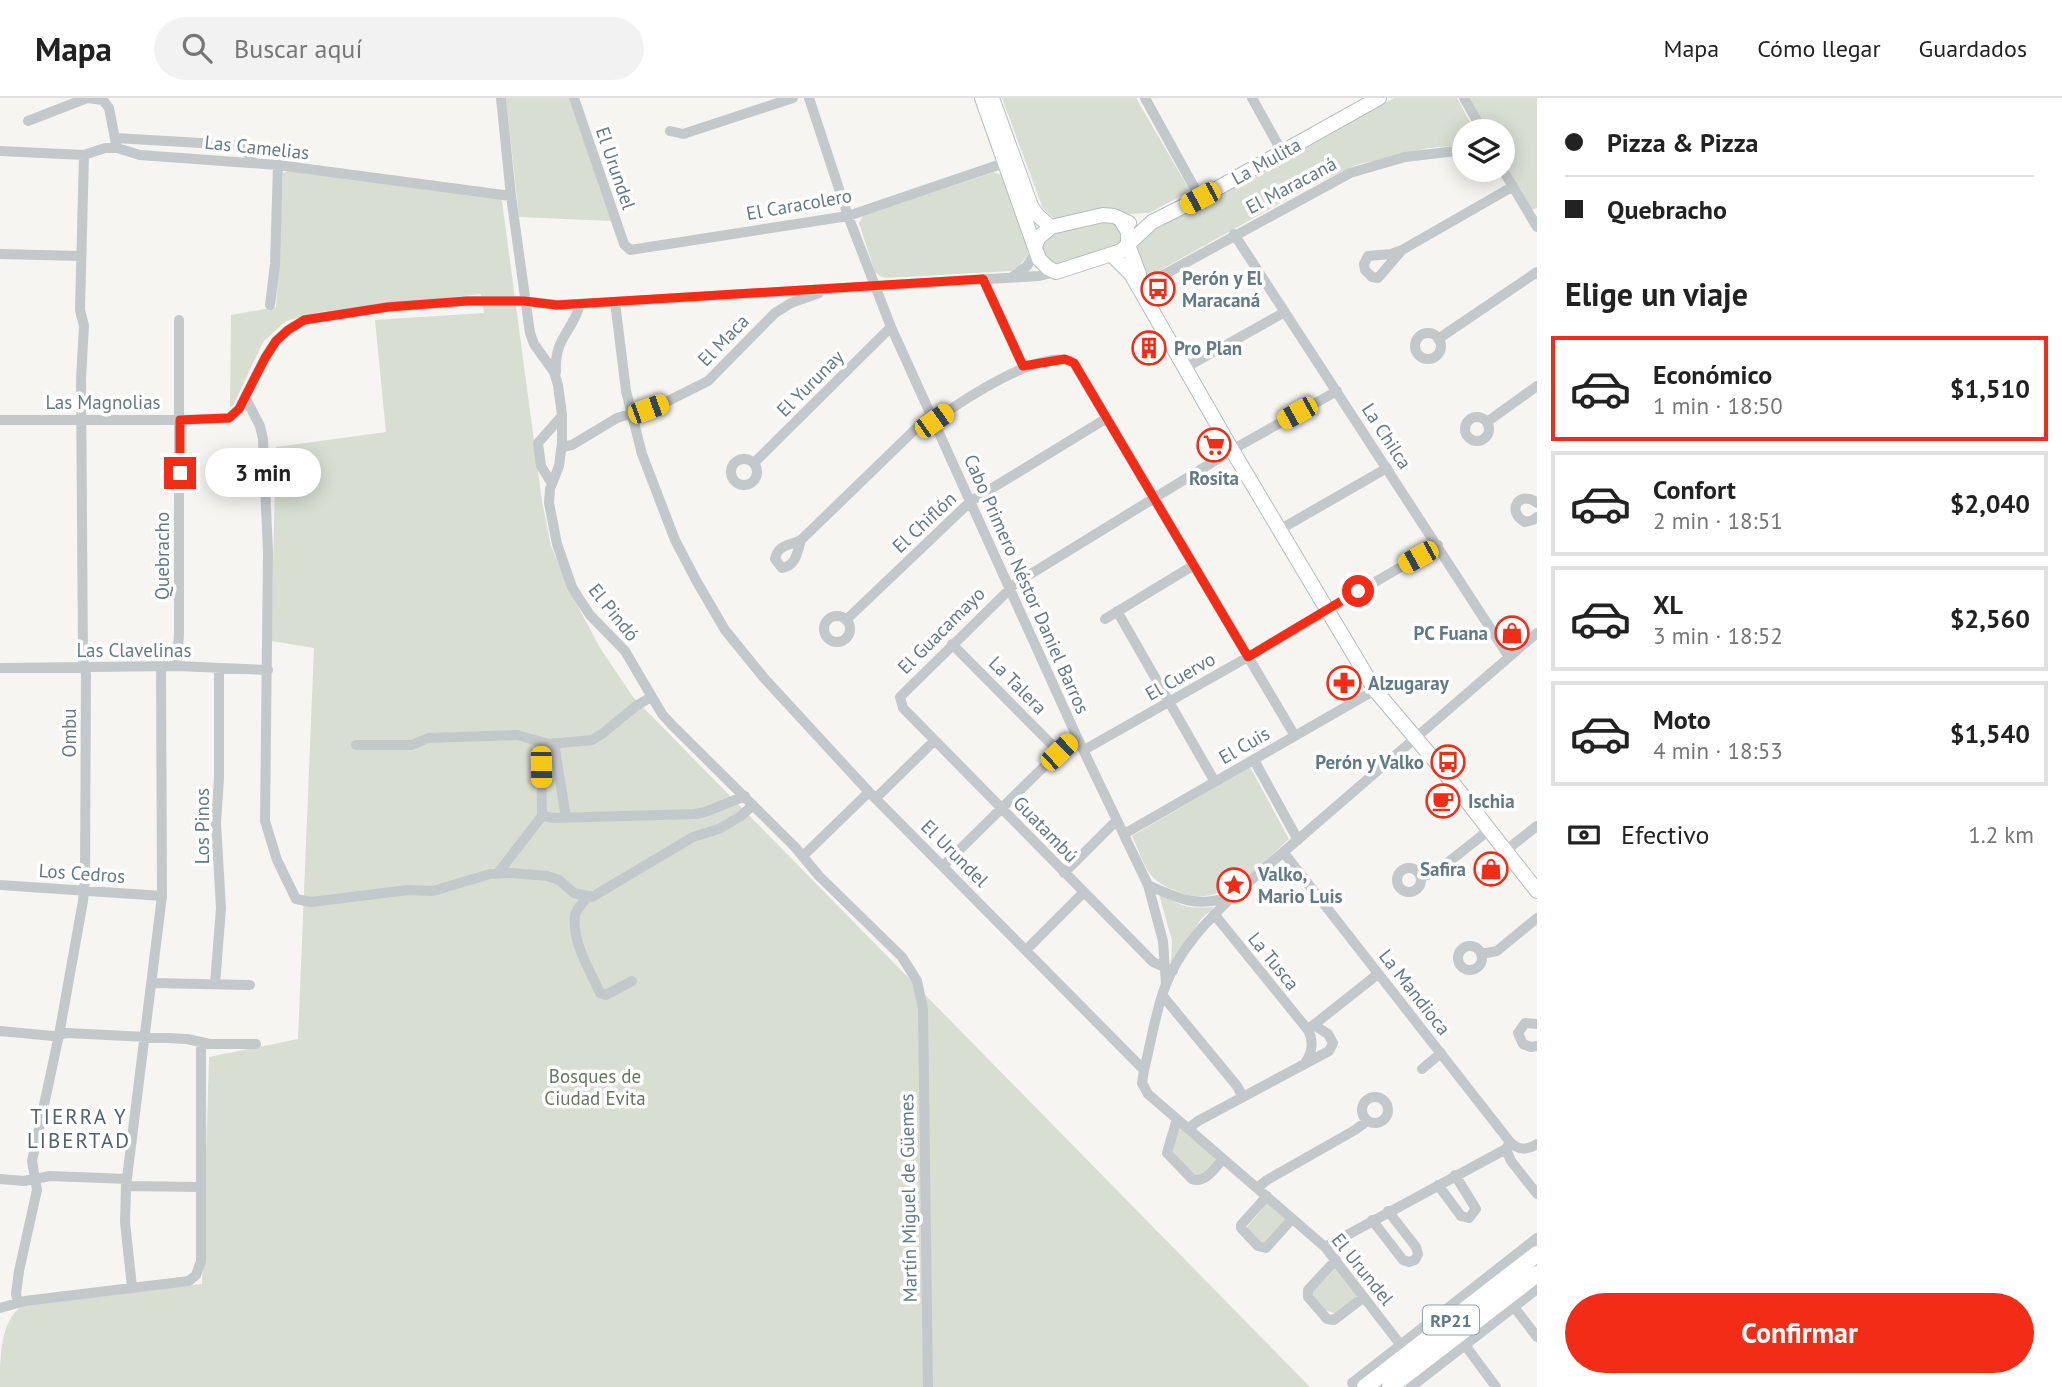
<!DOCTYPE html>
<html lang="es">
<meta charset="utf-8">
<style>
body{margin:0;font-family:"PT Sans",sans-serif;background:#f2f2f2;color:#222;height:100vh;display:flex;flex-direction:column;font-size:26px;white-space:nowrap}
*{box-sizing:border-box;margin:0}
p{font-size:23px;color:#767676}
.icon{flex:none;width:38px;height:38px;fill:none;stroke:currentColor;stroke-width:2;stroke-linecap:round;stroke-linejoin:round}
.map{position:relative;flex:1;overflow:hidden}
.sheet{display:flex;flex-direction:column;background:#fff;width:525px}
.sheet>*{flex:none}
.hud{display:grid;align-content:center;height:154px;padding:0 28px;background:#fff}
.controls{position:absolute;left:1452px;top:21px;display:grid;gap:14px}
.controls a{display:grid;place-items:center;width:63px;height:63px;border-radius:50%;background:#fff;box-shadow:0 4px 18px #0003;font-size:35px}
.end{position:absolute;width:32px;height:32px;margin:-16px;border:9px solid #f22c16;background:#fff;box-shadow:0 0 0 4px #fff}
.from{border-radius:50%}
.bubble{position:absolute;height:49px;border-radius:24px;background:#fff;box-shadow:0 4px 18px #0003;font-size:23px;font-weight:700;line-height:49px;text-align:center}
.car{position:absolute;width:21px;height:42px;margin:-21px -10px;border-radius:9px;box-shadow:0 0 5px 2px #0007;background:linear-gradient(#f5c518 24%,#345 0 40%,#f5c518 0 76%,#345 0 86%,#f5c518 0)}
.hud b{display:flex;align-items:center;gap:24px;height:66px;font-size:26px}
.hud b+b{border-top:2px solid #e0e0e0}
.hud i{width:18px;height:18px;background:#222}
ul{padding:0;list-style:none}
li{display:flex;align-items:center;gap:21px;height:105px;margin:0 14px 10px;padding:0 14px;border:4px solid #e0e0e0;border-radius:0px}
li div{flex:1}
li b{display:block;font-size:26px}
li em{font-style:normal;font-weight:700}
li.on{border-color:#f22c16}
li>.icon{width:63px;height:63px;stroke-width:1.5}
h2{padding:0 28px;font-size:32px;line-height:84px}
.pay{display:flex;align-items:center;gap:18px;height:77px;padding:0 28px;font-size:26px}
.pay p{margin-inline-start:auto}
.primary-button{display:flex;gap:14px;margin-top:auto;padding:14px 28px}
.primary-button a{flex:1;height:80px;border-radius:42px;background:#f22c16;color:#fff;font-size:28px;font-weight:700;line-height:80px;text-align:center}
header{display:flex;align-items:center;gap:42px;box-sizing:border-box;height:98px;padding:0 35px;background:#fff;border-bottom:2px solid #e0e0e0}
header strong{font-size:33px}
nav{display:flex;gap:38px;margin-inline-start:auto;font-size:24px}
.search{width:490px;height:63px;background:#f2f2f2;display:flex;align-items:center;gap:18px;box-sizing:border-box;padding:0 24px;border-radius:38px;color:#767676;font-size:26px}
main{display:flex;flex:1;min-height:0}
.map>svg:first-child{display:block}
</style>
<header>
<strong>Mapa</strong>
<div class="search"><svg class="icon" aria-label="search" viewBox="0 0 24 24"><circle cx="10" cy="10" r="6"/><path d="M15 15l6 6"/></svg>Buscar aquí</div>
<nav><a>Mapa</a><a>Cómo llegar</a><a>Guardados</a></nav>
</header>
<main>
<div class="map">
<svg width="1537" height="1289" viewBox="0 0 1537 1289">
<rect width="100%" height="100%" fill="#f6f5f2"/>
<path fill="#d8ded2" d="M506 0H569L611 123 519 119Z
M1002 0H1136L1190 93 1149 115 1127 116 1111 110 1055 121 1043 111Z
M1394 0H1457L1475 33H1465V47L1428 50 1356 67 1309 89 1148 179 1137 150 1146 134Z
M1470 0H1537V110L1531 112 1503 61V33H1488Z
M288 73 499 100 502 103 542 403 551 448 573 499 600 550 633 599 1310 1289H0C0 1260 0 1223 22 1208L202 1186 209 959 298 941 314 550 271 543 276 349 386 334 375 222 484 215 481 196 319 214 286 223 263 244 233 308 230 309 231 217 276 209 283 75Z
M994 74 1003 78 1026 143 1028 157 1018 169 1011 173 886 180 880 178 875 174 859 125 863 118Z
M1107 121 1115 123 1123 141 1121 146 1058 167 1050 165 1040 151 1047 136Z
M1250 669 1289 741C1258 769 1221 815 1174 792 1166 789 1156 784 1151 777 1143 767 1138 750 1132 738Z
M1159 796C1183 808 1185 811 1214 809L1201 821 1173 865 1171 864 1172 843Z
M1179 1029 1218 1061 1202 1079 1195 1078 1172 1056Z
M1268 1104 1287 1120 1267 1144 1262 1145 1248 1134 1247 1129Z
M1337 1169 1359 1196 1337 1216 1324 1212 1313 1199V1194Z"/>
<g fill="none" stroke-linecap="round" stroke-linejoin="round">
<defs>
<path id="secondary" d="M982 0 1039 161 1048 170 1056 174 1121 153 1152 124 1200 100 1379 0
M992 0 1031 108 1037 117 1051 129
M1121 122 1128 134V147L1139 176
M1035 148 1039 139 1051 129 1103 117 1114 118 1129 125
M1112 157 1131 176 1232 352 1375 592 1441 670 1537 793"/>
<path id="primary" d="M1365 1289 1537 1156
M1390 1289 1537 1176"/>
</defs>
<use href="#secondary" stroke="#b5bcbf" stroke-width="16"/>
<use href="#primary" stroke="#b6bbbe" stroke-width="18"/>
<path stroke="#c3c8cb" stroke-width="10" d="M501 0 511 98 530 235 534 246 554 274 558 287 562 317V345L559 368 550 391 549 405 557 446 572 489 580 502 590 517 625 553 662 616 672 627 795 749 819 778 902 859 917 883 923 911 928 1289
M574 0 624 146 630 152 848 118 1010 63
M809 0 848 118 891 229 1076 637 1148 787 1163 843 1166 886
M1145 0 1200 100
M1252 0 1282 54
M1464 0 1483 33
M28 23 87 0 103 2 109 10 116 46
M670 33 683 36 793 0
M115 40 235 47 245 52 255 65
M0 53 84 57 105 50H117L140 57 278 67 511 98
M1503 72 1537 129
M1234 136 1509 559
M1402 152 1378 180 1372 179 1365 172 1364 166 1368 158 1391 156 1402 152 1512 89
M0 156 81 158
M1012 179 1027 168 1036 154
M983 181 1023 268
M1145 187 1350 75 1405 59 1465 52
M615 204 626 293 642 356 675 442 697 484 725 532 764 580 869 694 1144 972 1142 985 1148 996 1325 1149 1400 1246
M270 207 275 166 278 67
M1415 248a13 13 0 1 1 26 0a13 13 0 1 1-26 0Z
M1438 241 1537 174
M1192 266 1285 214
M556 274C554 239 573 234 580 206
M245 299 260 328 263 341 268 454 265 723 277 762 296 801 311 804 408 792 433 793 490 776 511 775 547 778 559 782 574 795 592 799 693 739 719 731 741 718 753 707
M1465 331a12 12 0 1 1 24 0a12 12 0 1 1-24 0Z
M0 322H180L229 320 239 311 265 260 276 243 288 232 305 222 388 209 468 203H524L557 207 615 204 1039 178 1056 174
M934 323C960 304 1044 247 1074 265L1295 638
M1487 324 1537 288
M562 349 572 347 617 320 664 305 708 283 775 215 791 205 819 195
M731 374a13 13 0 1 1 26 0a13 13 0 1 1-26 0Z
M754 365 891 229
M552 386 541 368 538 345 560 320
M1537 405C1520 391 1505 413 1525 424L1533 422 1537 419
M1286 428 1387 370
M801 442C797 455 796 468 782 470L775 461C778 446 790 448 801 442L931 316
M1117 513 1215 684
M824 531a13 13 0 1 1 26 0a13 13 0 1 1-26 0Z
M1105 521 1194 467
M846 522 971 403 1107 320
M952 546 1059 654
M177 568 179 535V222
M0 570 177 568 268 572
M554 645 566 720
M356 647H412L428 640 517 637 549 646 592 642 602 636 636 608 651 599
M1084 652 1248 559 1438 447
M1254 662 1298 742
M876 700 934 643
M542 718 554 720 695 716 705 714 745 698
M1124 736 1382 588
M1505 753 1537 728
M1284 755 1510 1044C1519 1053 1527 1052 1537 1046
M803 758 869 694
M943 768 1076 637
M1397 782a12 12 0 1 1 24 0a12 12 0 1 1-24 0Z
M498 775 542 718 541 645
M1064 775 1117 722
M1421 779 1436 774 1489 732
M0 787 162 798
M1148 787C1176 800 1200 811 1229 798
M587 799C583 805 576 811 575 818 572 845 590 872 600 895L606 897 632 883
M1214 816 1308 932C1314 943 1312 955 1305 965
M1458 860a12 12 0 1 1 24 0a12 12 0 1 1-24 0Z
M1027 851 1083 795
M1481 856 1497 853 1537 820
M1173 873 1153 864 903 610 900 599 1016 485 1239 348 1337 293
M151 885 250 887
M215 886 221 810 216 725 219 680V570
M1162 897 1237 988 1243 999
M1537 926 1525 925 1518 935 1523 946 1531 949 1537 948
M1311 929 1378 876
M0 933 53 938 67 935 187 941 210 946H256
M1422 971 1441 955
M1144 972C1151 945 1155 915 1165 889 1179 851 1208 822 1236 795L1537 535
M1362 1012a13 13 0 1 1 26 0a13 13 0 1 1-26 0Z
M1177 1021 1167 1055 1192 1081C1205 1086 1215 1070 1223 1061
M1188 1031 1198 1023 1329 953 1333 945 1328 936 1314 927
M1506 1051 1511 1063 1537 1096
M0 1081 24 1083 50 1078 127 1081
M1438 1087 1461 1118 1469 1120 1476 1111 1455 1077
M126 1088 201 1089
M1257 1090 1267 1082 1355 1032 1367 1023
M1267 1098 1241 1127V1130L1258 1148 1266 1150 1292 1121
M1372 1122 1403 1162 1409 1164 1415 1162 1418 1156 1416 1149 1388 1113
M1325 1149 1506 1051 1510 1044
M1336 1162 1308 1192V1199L1327 1221 1334 1222 1364 1199
M132 1189 125 1124 126 1088 162 798 161 569
M18 1205 16 1196 19 1173 37 1092 32 1063 59 937 83 803 85 780 86 577 83 561 81 281 84 228 80 212 84 57
M1514 1209 1537 1239
M0 1210 25 1203 189 1183 196 1177 201 1163V945
M1465 1247 1496 1289
M1352 1285 1537 1140
M1411 1289 1537 1191"/>
<use href="#secondary" stroke="#fff" stroke-width="14"/>
<use href="#primary" stroke="#fff" stroke-width="16"/>
</g>
<g fill="none" stroke-linecap="round" stroke-linejoin="round">
<path stroke="#f22c16" stroke-width="9" d="M180 375V322L229 320 239 311 265 260 276 243 288 232 304 222 388 209 467 203H524L557 207 983 181 1023 268 1065 261 1074 265 1248 559 1358 493"/>
</g>
<defs>
<symbol id="bus-ring" viewBox="-11 -11 22 22"><circle r="9.5" fill="#fff" stroke="#f22c16" stroke-width="1.5"/><path d="M-5-6H5V4H4V6H2V4H-2V6H-4V4H-5ZM-3.5-4V0h7V-4ZM-3.5 1.2v1.5H-2V1.2ZM2 1.2v1.5H3.5V1.2Z" fill="#f22c16"/></symbol>
<symbol id="building-ring" viewBox="-11 -11 22 22"><circle r="9.5" fill="#fff" stroke="#f22c16" stroke-width="1.5"/><path d="M-4-6H4V6H1V3H-1V6H-4ZM-2.5-4.3h1.7v1.8h-1.7ZM.8-4.3h1.7v1.8H.8ZM-2.5-1h1.7V.8h-1.7ZM.8-1h1.7V.8H.8Z" fill="#f22c16"/></symbol>
<symbol id="supermarket-ring" viewBox="-11 -11 22 22"><circle r="9.5" fill="#fff" stroke="#f22c16" stroke-width="1.5"/><path d="M-6-5.5h2.5l.6 2H6L4.5 2H-2.5L-4.4-4H-6ZM-1.5 3.2a1.3 1.3 0 1 0 .1 0ZM3 3.2a1.3 1.3 0 1 0 .1 0Z" fill="#f22c16"/></symbol>
<symbol id="shop-ring" viewBox="-11 -11 22 22"><circle r="9.5" fill="#fff" stroke="#f22c16" stroke-width="1.5"/><path d="M-5-2.5h2.3a2.7 3.5 0 0 1 5.4 0H5L5.5 6h-11ZM-1.5-2.5h3a1.5 2.3 0 0 0-3 0Z" fill="#f22c16"/></symbol>
<symbol id="pharmacy-ring" viewBox="-11 -11 22 22"><circle r="9.5" fill="#fff" stroke="#f22c16" stroke-width="1.5"/><path d="M-2-6h4v4h4v4h-4v4h-4v-4h-4v-4h4Z" fill="#f22c16"/></symbol>
<symbol id="cafe-ring" viewBox="-11 -11 22 22"><circle r="9.5" fill="#fff" stroke="#f22c16" stroke-width="1.5"/><path d="M-5.5-4.5H6V0H3Q3 3.5 0 3.5H-2.5Q-5.5 3.5-5.5 0ZM3-3.2v2h1.7v-2ZM-6 4.5H4V6H-6Z" fill="#f22c16"/></symbol>
<symbol id="sight-ring" viewBox="-11 -11 22 22"><circle r="9.5" fill="#fff" stroke="#f22c16" stroke-width="1.5"/><path d="M0-6L1.8-2.2L6-1.7L2.9 1.2L3.7 5.4L0 3.3L-3.7 5.4L-2.9 1.2L-6-1.7L-1.8-2.2Z" fill="#f22c16"/></symbol>
</defs>
<g fill-rule="evenodd">
<use href="#bus-ring" x="1139" y="172" width="38" height="38"/>
<use href="#building-ring" x="1130" y="231" width="38" height="38"/>
<use href="#supermarket-ring" x="1195" y="328" width="38" height="38"/>
<use href="#shop-ring" x="1493" y="516" width="38" height="38"/>
<use href="#pharmacy-ring" x="1325" y="566" width="38" height="38"/>
<use href="#bus-ring" x="1429" y="645" width="38" height="38"/>
<use href="#cafe-ring" x="1424" y="684" width="38" height="38"/>
<use href="#shop-ring" x="1472" y="752" width="38" height="38"/>
<use href="#sight-ring" x="1215" y="768" width="38" height="38"/>
</g>
<g text-anchor="middle" dominant-baseline="central" stroke-width="7" stroke-linejoin="round" paint-order="stroke">
<rect fill="#fff" stroke="#91a2aa" stroke-width="2" x="1423" y="1207.5" width="56" height="29" rx="5"/>
<g font-size="18" font-weight="bold" fill="#627a86">
<text x="1451" y="1222">RP21</text>
</g>
<g font-size="19" fill="#627a86" stroke="#fff">
<text transform="translate(257 49) rotate(6)">Las Camelias</text>
<text transform="translate(1266 63) rotate(-29)">La Mulita</text>
<text transform="translate(616 70) rotate(71)">El Urundel</text>
<text transform="translate(1291 87) rotate(-28)">El Maracaná</text>
<text transform="translate(799 106) rotate(-10)">El Caracolero</text>
<text transform="translate(723 242) rotate(-46)">El Maca</text>
<text transform="translate(810 285) rotate(-45)">El Yurunay</text>
<text x="103" y="304">Las Magnolias</text>
<text transform="translate(1387 338) rotate(57)">La Chilca</text>
<text transform="translate(924 424) rotate(-43)">El Chiflón</text>
<text transform="translate(162 458) rotate(-90)">Quebracho</text>
<text transform="translate(1027 486) rotate(66)">Cabo Primero Néstor Daniel Barros</text>
<text transform="translate(614 514) rotate(51)">El Pindó</text>
<text transform="translate(941 532) rotate(-45)">El Guacamayo</text>
<text x="134" y="552">Las Clavelinas</text>
<text transform="translate(1180 578) rotate(-30)">El Cuervo</text>
<text transform="translate(1018 587) rotate(45)">La Talera</text>
<text transform="translate(69 635) rotate(-90)">Ombu</text>
<text transform="translate(1244 647) rotate(-30)">El Cuis</text>
<text transform="translate(202 728) rotate(-90)">Los Pinos</text>
<text transform="translate(1046 731) rotate(46)">Guatambú</text>
<text transform="translate(955 755) rotate(45)">El Urundel</text>
<text transform="translate(82 775) rotate(4)">Los Cedros</text>
<text transform="translate(1274 863) rotate(51)">La Tusca</text>
<text transform="translate(1415 894) rotate(52)">La Mandioca</text>
<text transform="translate(908 1100) rotate(-91)">Martín Miguel de Güemes</text>
<text transform="translate(1363 1171) rotate(51)">El Urundel</text>
</g>
<g font-size="19" font-weight="bold" fill="#627a86" stroke="#fff" text-anchor="start">
<text x="1182" y="180">Perón y El<tspan x="1182" dy="22">Maracaná</tspan></text>
<text x="1174" y="250">Pro Plan</text>
<text x="1214" y="380" text-anchor="middle">Rosita</text>
<text x="1488" y="535" text-anchor="end">PC Fuana</text>
<text x="1368" y="585">Alzugaray</text>
<text x="1424" y="664" text-anchor="end">Perón y Valko</text>
<text x="1468" y="703">Ischia</text>
<text x="1466" y="771" text-anchor="end">Safira</text>
<text x="1258" y="776">Valko,<tspan x="1258" dy="22">Mario Luis</tspan></text>
</g>
<g font-size="19" fill="#66775e" stroke="#fff">
<text x="595" y="978">Bosques de<tspan x="595" dy="22">Ciudad Evita</tspan></text>
</g>
<g font-size="21" letter-spacing="2" fill="#51626a" stroke="#fff">
<text x="79" y="1018">TIERRA Y<tspan x="79" dy="24">LIBERTAD</tspan></text>
</g>
</g>
</svg>
<div class="controls">
<a><svg class="icon" aria-label="layers" viewBox="0 0 24 24"><path d="M12 4l9 5-9 5-9-5zM3 14l9 5 9-5"/></svg></a>
</div>
<i class="end from" style="left:1358px;top:493px"></i>
<i class="end" style="left:180px;top:375px"></i>
<div class="bubble" style="left:205px;top:350px;width:116px">3 min</div>
<i class="car" style="left:1200px;top:100px;rotate:242deg"></i>
<i class="car" style="left:648px;top:311px;rotate:70deg"></i>
<i class="car" style="left:1297px;top:315px;rotate:241deg"></i>
<i class="car" style="left:934px;top:323px;rotate:55deg"></i>
<i class="car" style="left:1418px;top:459px;rotate:241deg"></i>
<i class="car" style="left:1059px;top:654px;rotate:46deg"></i>
<i class="car" style="left:541px;top:669px;rotate:179deg"></i>
</div>
<section class="sheet">
<div class="hud">
<b><i class="from"></i>Pizza &amp; Pizza</b>
<b><i></i>Quebracho</b>
</div>
<h2>Elige un viaje</h2>
<ul>
<li class="on"><svg class="icon" aria-label="car" viewBox="0 0 24 24"><path d="M5 17H2v-5l4-1 3-4h7l3 4 3 1v5h-3M9 17h6M6 11h13"/><circle cx="7" cy="17" r="2"/><circle cx="17" cy="17" r="2"/></svg><div><b>Económico</b><p>1 min · 18:50</p></div><em>$1,510</em></li>
<li><svg class="icon" aria-label="car" viewBox="0 0 24 24"><path d="M5 17H2v-5l4-1 3-4h7l3 4 3 1v5h-3M9 17h6M6 11h13"/><circle cx="7" cy="17" r="2"/><circle cx="17" cy="17" r="2"/></svg><div><b>Confort</b><p>2 min · 18:51</p></div><em>$2,040</em></li>
<li><svg class="icon" aria-label="car" viewBox="0 0 24 24"><path d="M5 17H2v-5l4-1 3-4h7l3 4 3 1v5h-3M9 17h6M6 11h13"/><circle cx="7" cy="17" r="2"/><circle cx="17" cy="17" r="2"/></svg><div><b>XL</b><p>3 min · 18:52</p></div><em>$2,560</em></li>
<li><svg class="icon" aria-label="car" viewBox="0 0 24 24"><path d="M5 17H2v-5l4-1 3-4h7l3 4 3 1v5h-3M9 17h6M6 11h13"/><circle cx="7" cy="17" r="2"/><circle cx="17" cy="17" r="2"/></svg><div><b>Moto</b><p>4 min · 18:53</p></div><em>$1,540</em></li>
</ul>
<div class="pay"><svg class="icon" aria-label="cash" viewBox="0 0 24 24"><path d="M3 7h18v10H3z"/><circle cx="12" cy="12" r="2"/></svg>Efectivo<p>1.2 km</p></div>
<div class="primary-button"><a>Confirmar</a></div>
</section>
</main>
